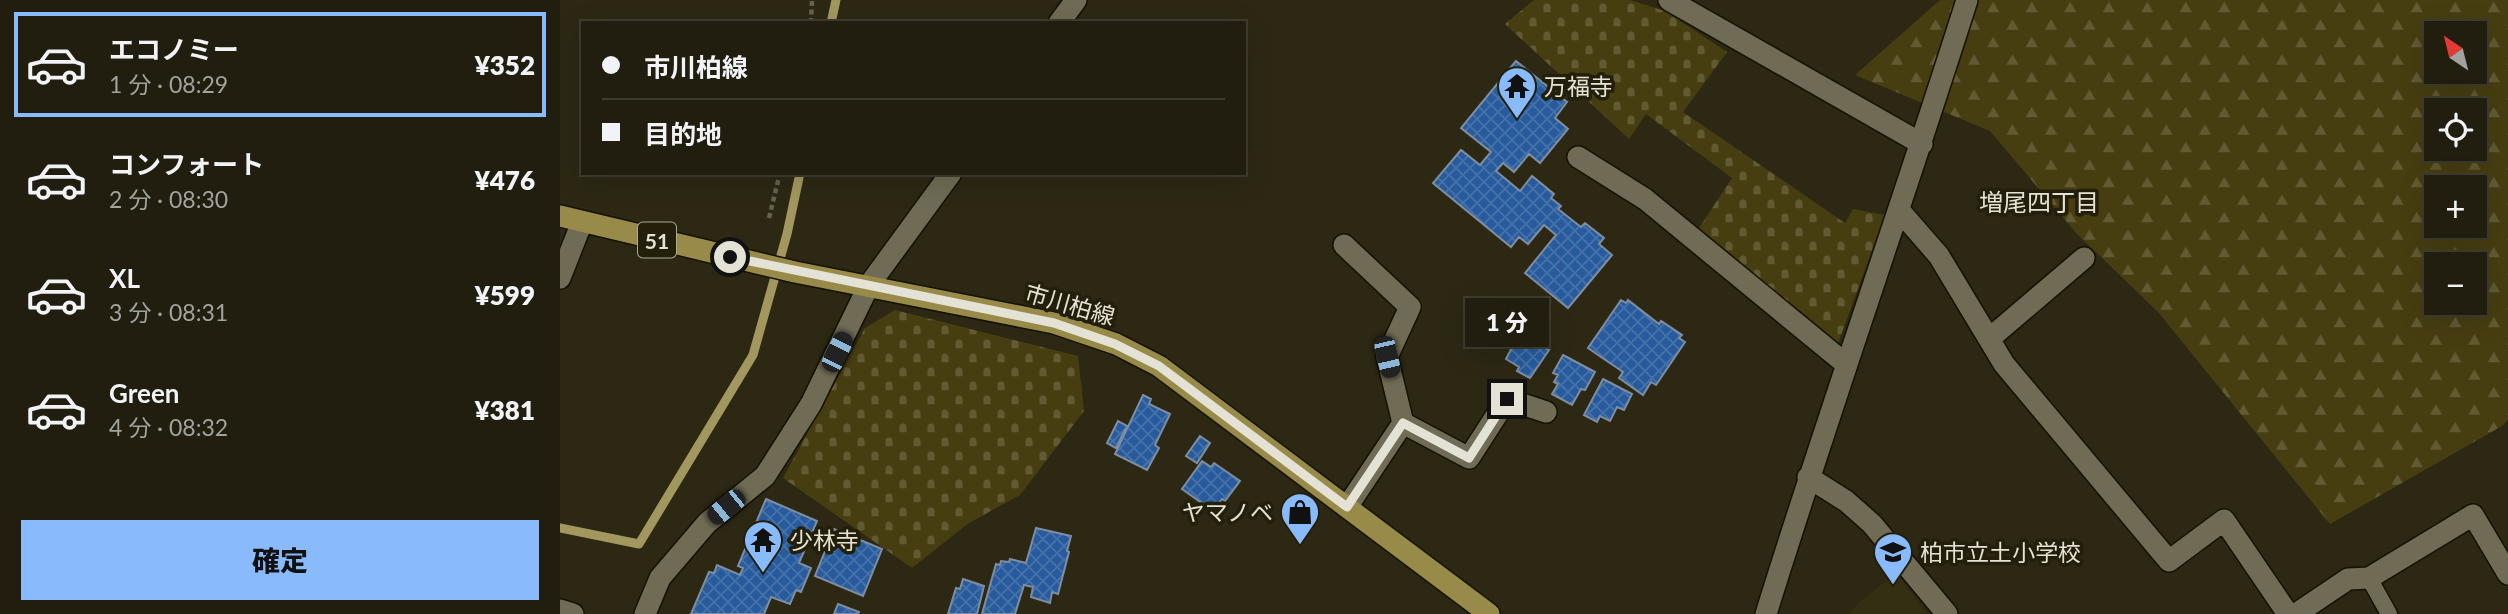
<!DOCTYPE html>
<html lang="ja">
<meta charset="utf-8">
<style>
body{margin:0;font-family:Lato,"Noto Sans JP",sans-serif;background:#2d2b1d;color:#f1f3f6;height:100vh;display:flex;flex-direction:column;font-size:26px;white-space:nowrap}
*{box-sizing:border-box;margin:0}
p{font-size:23px;color:#a2a29e}
.icon{flex:none;width:38px;height:38px;fill:none;stroke:currentColor;stroke-width:2;stroke-linecap:round;stroke-linejoin:round}
.map{position:relative;flex:1;overflow:hidden}
.drawer{display:flex;flex-direction:column;background:#211e0f;width:560px}
.drawer>*{flex:none}
.top-card{position:absolute;left:21px;top:21px;width:665px;height:154px;border-radius:0px;box-shadow:0 7px 28px #0002,0 0 0 2px #3e3c2f;display:grid;align-content:center;height:154px;padding:0 21px;background:#211e0f}
.needle{width:46px;rotate:325deg}
.tools{position:absolute;left:1864px;top:21px;display:grid;gap:14px}
.tools a{display:grid;place-items:center;width:63px;height:63px;border-radius:0px;background:#211e0f;box-shadow:0 7px 28px #0002,0 0 0 2px #3e3c2f;font-size:35px}
.end{position:absolute;width:32px;height:32px;margin:-16px;border:9px solid #e4e2d5;background:#111;box-shadow:0 0 0 4px #111}
.from{border-radius:50%}
.bubble{position:absolute;height:49px;border-radius:0px;background:#211e0f;box-shadow:0 7px 28px #0002,0 0 0 2px #3e3c2f;font-size:23px;font-weight:800;line-height:49px;text-align:center}
.car{position:absolute;width:21px;height:42px;margin:-21px -10px;border-radius:9px;box-shadow:0 0 5px 2px #0007;background:linear-gradient(#222 24%,#8ab4d8 0 40%,#222 0 76%,#8ab4d8 0 86%,#222 0)}
.top-card b{display:flex;align-items:center;gap:24px;height:66px;font-size:26px}
.top-card b+b{border-top:2px solid #3e3c2f}
.top-card i{width:18px;height:18px;background:#f1f3f6}
ul{padding:12px 0 0;list-style:none}
li{display:flex;align-items:center;gap:21px;height:105px;margin:0 14px 10px;padding:0 7px;border:4px solid transparent;border-radius:0px}
li div{flex:1}
li b{display:block;font-size:26px}
li em{font-style:normal;font-weight:800}
li.on{border-color:#89bafc}
li>.icon{width:63px;height:63px;stroke-width:1.5}
.action{display:flex;gap:14px;margin-top:auto;padding:14px 21px}
.action a{flex:1;height:80px;border-radius:0px;background:#89bafc;color:#111;font-size:28px;font-weight:800;line-height:80px;text-align:center}
main{display:flex;flex:1;min-height:0}
.map>svg:first-child{display:block}
</style>
<main>
<section class="drawer">
<ul>
<li class="on"><svg class="icon" aria-label="car" viewBox="0 0 24 24"><path d="M5 17H2v-5l4-1 3-4h7l3 4 3 1v5h-3M9 17h6M6 11h13"/><circle cx="7" cy="17" r="2"/><circle cx="17" cy="17" r="2"/></svg><div><b>エコノミー</b><p>1 分 · 08:29</p></div><em>¥352</em></li>
<li><svg class="icon" aria-label="car" viewBox="0 0 24 24"><path d="M5 17H2v-5l4-1 3-4h7l3 4 3 1v5h-3M9 17h6M6 11h13"/><circle cx="7" cy="17" r="2"/><circle cx="17" cy="17" r="2"/></svg><div><b>コンフォート</b><p>2 分 · 08:30</p></div><em>¥476</em></li>
<li><svg class="icon" aria-label="car" viewBox="0 0 24 24"><path d="M5 17H2v-5l4-1 3-4h7l3 4 3 1v5h-3M9 17h6M6 11h13"/><circle cx="7" cy="17" r="2"/><circle cx="17" cy="17" r="2"/></svg><div><b>XL</b><p>3 分 · 08:31</p></div><em>¥599</em></li>
<li><svg class="icon" aria-label="car" viewBox="0 0 24 24"><path d="M5 17H2v-5l4-1 3-4h7l3 4 3 1v5h-3M9 17h6M6 11h13"/><circle cx="7" cy="17" r="2"/><circle cx="17" cy="17" r="2"/></svg><div><b>Green</b><p>4 分 · 08:32</p></div><em>¥381</em></li>
</ul>
<div class="action"><a>確定</a></div>
</section>
<div class="map">
<svg width="1948" height="614" viewBox="0 0 1948 614">
<defs>
<pattern id="forest-firs" width="22" height="20" patternUnits="userSpaceOnUse" patternTransform="scale(1.75)"><rect width="22" height="20" fill="#463e11"/><path d="M5 1l3.5 6h-7zM16 11l3.5 6h-7z" fill="#615a33"/></pattern>
<pattern id="cemetery-stones" width="16" height="16" patternUnits="userSpaceOnUse" patternTransform="scale(1.75)"><rect width="16" height="16" fill="#463e11"/><path d="M2 7V4a2 2 0 0 1 4 0v3zM10 15v-3a2 2 0 0 1 4 0v3z" fill="#615a33"/></pattern>
<pattern id="building-cross-hatch" width="8" height="8" patternUnits="userSpaceOnUse" patternTransform="scale(1.75)"><rect width="8" height="8" fill="#275b9d"/><path d="M0 0l8 8M0 8l8-8" fill="none" stroke="#4672aa"/></pattern>
</defs>
<rect width="100%" height="100%" fill="#2c2814"/>
<path fill="#342f13" d="M1336 573 1367 614H1289L1302 600Z"/>
<path fill="url(#forest-firs)" fill-rule="evenodd" d="M1380 0H1948V420L1942 426 1770 524 1598 312 1517 234 1430 131 1295 75ZM1876 33H1914V72H1876ZM1876 110H1914V149H1876ZM1876 187H1914V226H1876ZM1876 264H1914V303H1876Z"/>
<path fill="url(#cemetery-stones)" d="M974 0H1070L1105 11 1167 52 1123 112 1285 223 1293 209 1325 215 1276 349 1137 231 1172 178 1086 114 1069 139 945 24Z
M335 310 518 356 524 411 460 495 409 523 352 568 223 478 305 328Z"/>
<g fill="none" stroke-linecap="round" stroke-linejoin="round">
<path stroke="#a2975f" stroke-width="9" d="M271 23 276 0
M0 528 79 544 193 355 227 234 240 173"/>
</g>
<path fill="url(#building-cross-hatch)" stroke="#7e8da1" stroke-width="2" d="M956 61 1007 102 995 118 1008 129 980 163 969 154 954 172 943 163 936 171 960 191 972 176 994 194 991 198 1001 206 998 209 1021 227 1025 223 1044 238 1039 244 1052 255 1008 308 965 273 996 235 984 225 968 244 959 237 951 247 873 183 901 150 920 165 931 152 901 128Z
M1061 300 1066 303 1068 300 1099 324 1101 321 1122 335 1119 338 1125 342 1096 385 1091 382 1083 395 1059 378 1063 372 1028 348Z
M959 334 989 350 970 378 957 371 959 367 946 359Z
M1003 355 1035 372 1025 390 1021 389 1012 405 992 394 998 384 994 382 998 375 993 373Z
M1043 379 1072 394 1064 410 1057 407 1050 421 1040 416 1037 422 1024 415Z
M583 395 591 399 589 404 610 414 595 445 599 448 587 470 555 454Z
M558 421 567 426 556 448 547 443Z
M640 436 650 443 637 463 626 456Z
M642 461 651 467 654 463 680 481 665 501 662 499 653 511 622 489Z
M206 499 257 521 239 563 251 568 241 592 236 590 230 604 211 597 204 614H131L149 572 154 573 157 565 180 575 183 568 178 566Z
M476 528 511 536 507 551 509 552 498 594 492 592 490 603 471 597 473 587 464 585 455 614H422L436 564 440 565 441 561 449 562 450 559 466 563Z
M274 529 322 549 303 596 255 576Z
M403 579 424 586 417 614H388L396 588 400 589Z
M278 604 299 612 298 614H274Z"/>
<g fill="none" stroke-linecap="round" stroke-linejoin="round">
<defs>
<path id="lane" d="M1809 578 1829 614"/>
<path id="street" d="M1109 0 1362 144
M499 23 516 0
M1018 157 1085 199 1287 365
M1339 210 1379 256 1444 364 1609 561 1664 520 1728 614
M784 245 850 307 827 357 843 423 787 507
M0 278 22 222
M309 285 391 173
M1429 339 1524 258
M843 423 909 458 947 399 986 412
M1248 477 1286 501 1312 524 1387 614
M0 610 13 614
M1206 614C1270 408 1342 205 1407 0
M1736 614 1788 579 1809 578 1913 515 1948 574"/>
<path id="secondary" d="M85 614 100 578 147 523 205 476 251 404 309 285"/>
<path id="primary" d="M0 216 235 272 494 323 556 344 599 366 929 614"/>
</defs>
<use href="#lane" stroke="#151101" stroke-width="19"/>
<use href="#street" stroke="#151101" stroke-width="24"/>
<use href="#secondary" stroke="#151101" stroke-width="24"/>
<use href="#primary" stroke="#151101" stroke-width="24"/>
<path stroke="#656250" stroke-width="4.5" stroke-dasharray="5 3.5" stroke-linecap="butt" d="M251 23 252 0
M209 218 220 173"/>
<use href="#lane" stroke="#6f6b54" stroke-width="16"/>
<use href="#street" stroke="#6f6b54" stroke-width="21"/>
<use href="#secondary" stroke="#6f6b54" stroke-width="21"/>
<use href="#primary" stroke="#988b49" stroke-width="21"/>
</g>
<g fill="none" stroke-linecap="round" stroke-linejoin="round">
<path stroke="#e4e2d5" stroke-width="9" d="M170 257 494 323 555 344 599 366 787 507 843 423 909 458 947 399"/>
</g>
<defs>
<symbol id="temple-pin" viewBox="-11 -11 22 30"><path d="M0 17L-7.5 6A9.5 9.5 0 1 1 7.5 6Z" fill="#89bafc" stroke="#231f0a"/><path d="M0-6L5-2H3V0L6.5 2.5H4V6H1.5V3h-3V6H-4V2.5H-6.5L-3 0V-2H-5Z" fill="#111"/></symbol>
<symbol id="shop-pin" viewBox="-11 -11 22 30"><path d="M0 17L-7.5 6A9.5 9.5 0 1 1 7.5 6Z" fill="#89bafc" stroke="#231f0a"/><path d="M-5-2.5h2.3a2.7 3.5 0 0 1 5.4 0H5L5.5 6h-11ZM-1.5-2.5h3a1.5 2.3 0 0 0-3 0Z" fill="#111"/></symbol>
<symbol id="school-pin" viewBox="-11 -11 22 30"><path d="M0 17L-7.5 6A9.5 9.5 0 1 1 7.5 6Z" fill="#89bafc" stroke="#231f0a"/><path d="M0-5L7-2L0 1L-7-2ZM-4 1L0 2.5L4 1V4Q0 6-4 4Z" fill="#111"/></symbol>
</defs>
<g fill-rule="evenodd">
<use href="#temple-pin" x="935" y="64" width="44" height="60"/>
<use href="#shop-pin" x="718" y="490" width="44" height="60"/>
<use href="#temple-pin" x="181" y="518" width="44" height="60"/>
<use href="#school-pin" x="1311" y="530" width="44" height="60"/>
</g>
<g text-anchor="middle" dominant-baseline="central" stroke-width="7" stroke-linejoin="round" paint-order="stroke">
<rect fill="#231f0a" stroke="#aaa898" stroke-width="2" x="78" y="222.5" width="38" height="35" rx="5"/>
<g font-size="21" font-weight="bold" fill="#e4e2d5">
<text x="97" y="240">51</text>
</g>
<g font-size="23" fill="#e4e2d5" stroke="#231f0a" text-anchor="start">
<text x="984" y="86">万福寺</text>
<text x="713" y="512" text-anchor="end">ヤマノベ</text>
<text x="230" y="540">少林寺</text>
<text x="1360" y="552">柏市立土小学校</text>
</g>
<g font-size="23" fill="#e4e2d5" stroke="#231f0a">
<text transform="translate(510 304) rotate(16)">市川柏線</text>
</g>
<g font-size="24" fill="#e4e2d5" stroke="#231f0a">
<text x="1479" y="201">増尾四丁目</text>
</g>
</g>
</svg>
<div class="tools">
<a><svg class="needle" viewBox="-14 -14 28 28"><path d="M0-13l5 13h-10z" fill="#e53935"/><path d="M0 13l5-13h-10z" fill="#a2a29e"/></svg></a>
<a><svg class="icon" aria-label="locate" viewBox="0 0 24 24"><circle cx="12" cy="12" r="6"/><path d="M12 2v4M12 18v4M2 12h4M18 12h4"/></svg></a>
<a>+</a>
<a>−</a>
</div>
<i class="end from" style="left:170px;top:257px"></i>
<i class="end" style="left:947px;top:399px"></i>
<div class="bubble" style="left:905px;top:298px;width:84px">1 分</div>
<i class="car" style="left:277px;top:352px;rotate:26deg"></i>
<i class="car" style="left:827px;top:357px;rotate:167deg"></i>
<i class="car" style="left:166px;top:507px;rotate:231deg"></i>
<div class="top-card">
<b><i class="from"></i>市川柏線</b>
<b><i></i>目的地</b>
</div>
</div>
</main>
